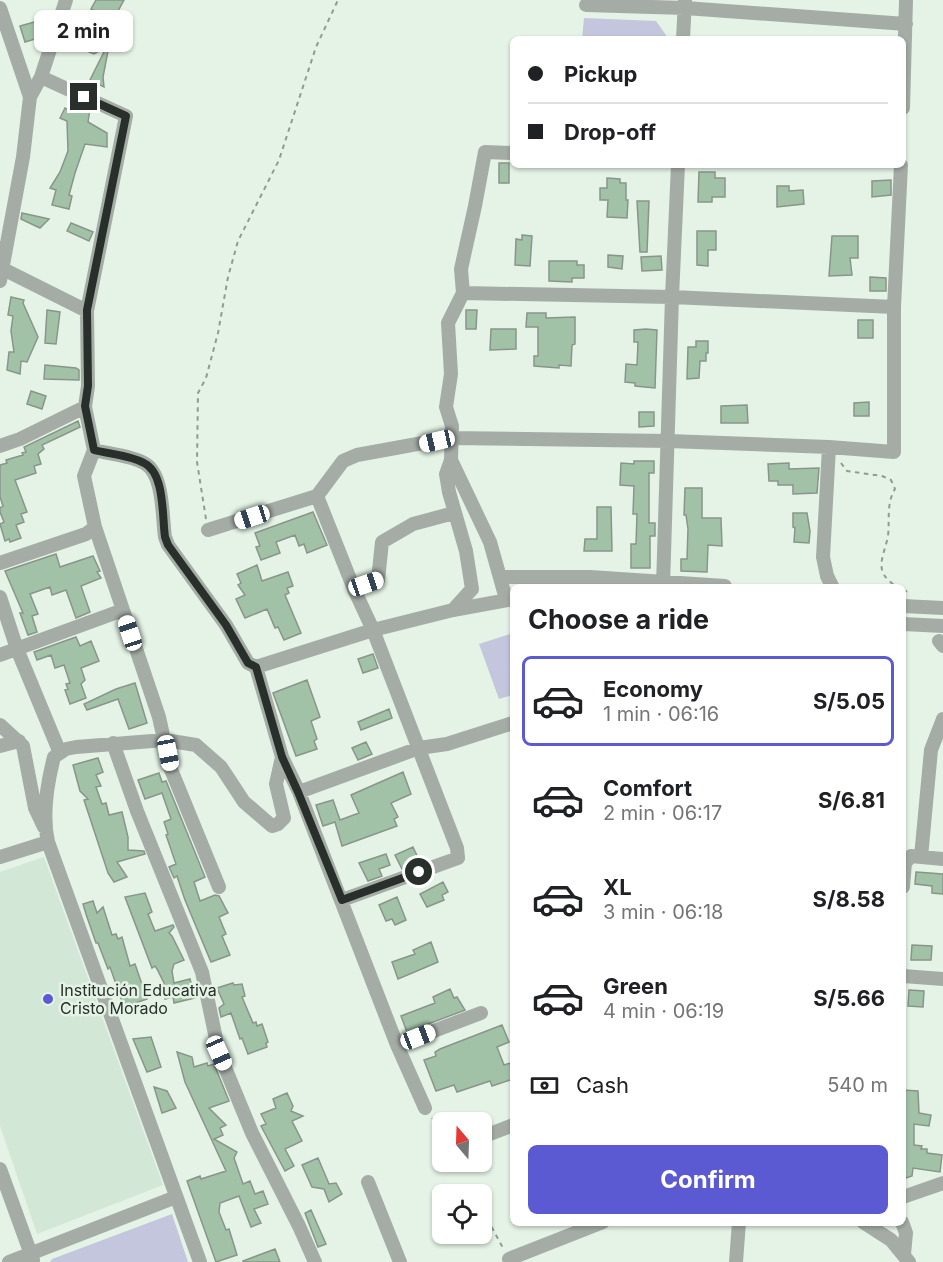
<!DOCTYPE html>
<meta charset="utf-8">
<style>
body{margin:0;font-family:Inter,sans-serif;background:#f2f2f2;color:#202124;height:100vh;display:flex;flex-direction:column;font-size:22px;white-space:nowrap}
*{box-sizing:border-box;margin:0}
p{font-size:20px;color:#757577}
.icon{flex:none;width:33px;height:33px;fill:none;stroke:currentColor;stroke-width:2;stroke-linecap:round;stroke-linejoin:round}
.map{position:relative;flex:1;overflow:hidden}
.side{position:absolute;left:510px;top:584px;width:396px;height:642px;display:flex;flex-direction:column;background:#fff;border-radius:9px;box-shadow:0 2px 4px #0004}
.side>*{flex:none}
.guide{position:absolute;left:510px;top:36px;width:396px;height:132px;border-radius:9px;box-shadow:0 2px 4px #0004;display:grid;align-content:center;height:132px;padding:0 18px;background:#fff}
.needle{width:39px;rotate:341deg}
.buttons{position:absolute;left:432px;top:1112px;display:grid;gap:12px}
.buttons a{display:grid;place-items:center;width:60px;height:60px;border-radius:9px;background:#fff;box-shadow:0 2px 4px #0004;font-size:30px}
.end{position:absolute;width:27px;height:27px;margin:-14px;border:8px solid #292f2a;background:#fff;box-shadow:0 0 0 3px #fff}
.from{border-radius:50%}
.bubble{position:absolute;height:42px;border-radius:9px;background:#fff;box-shadow:0 2px 4px #0004;font-size:20px;font-weight:700;line-height:42px;text-align:center}
.car{position:absolute;width:18px;height:36px;margin:-18px -9px;border-radius:8px;box-shadow:0 0 4px 2px #0007;background:linear-gradient(#fff 24%,#345 0 40%,#fff 0 76%,#345 0 86%,#fff 0)}
.guide b{display:flex;align-items:center;gap:21px;height:57px;font-size:22px}
.guide b+b{border-top:2px solid #e0e0e0}
.guide i{width:15px;height:15px;background:#202124}
ul{padding:0;list-style:none}
li{display:flex;align-items:center;gap:18px;height:90px;margin:0 12px 9px;padding:0 6px;border:3px solid transparent;border-radius:9px}
li div{flex:1}
li b{display:block;font-size:22px}
li em{font-style:normal;font-weight:700}
li.active{border-color:#5c5ad2}
li>.icon{width:54px;height:54px;stroke-width:1.5}
h2{padding:0 18px;font-size:27px;line-height:72px}
.pay{display:flex;align-items:center;gap:15px;height:66px;padding:0 18px;font-size:22px}
.pay p{margin-inline-start:auto}
.button{display:flex;gap:12px;margin-top:auto;padding:12px 18px}
.button a{flex:1;height:69px;border-radius:9px;background:#5c5ad2;color:#fff;font-size:24px;font-weight:700;line-height:69px;text-align:center}
.map>svg:first-child{display:block}
</style>
<div class="map">
<svg width="943" height="1262" viewBox="0 0 943 1262">
<rect width="100%" height="100%" fill="#e4f3e6"/>
<path fill="#d3e7d6" d="M44 857 163 1185 37 1234 0 1126V872Z"/>
<path fill="#c3c6dd" d="M584 18 656 21 666 35V39H582Z
M513 633V695L499 699 479 644Z
M172 1214 188 1262H50L52 1259Z"/>
<path fill="#a2c2a8" stroke="#88968a" stroke-width="1.5" d="M96 0H124L112 22 106 19 104 24 92 18 95 11 91 9Z
M38 21 40 28 44 29 45 36 25 42 20 26Z
M88 36 102 42 99 51 94 54 82 49Z
M105 50 108 51 103 77 104 87 90 80Z
M76 103 90 109 88 122 107 133V147L85 144 75 173 69 195 72 196 69 209 52 205 56 190 50 188 60 172 68 151 67 121 60 118 65 108 72 112Z
M499 163H509V183H499Z
M699 172H715V178H725V197H712V202H698Z
M607 178 620 179V183H626V200H628L627 218 607 217 608 200H600V188H607Z
M891 180V195L872 197V181Z
M777 186H789V191L803 190 804 204 777 207Z
M637 201H649L647 252H640Z
M22 213 49 219 40 228 21 219Z
M71 223 93 232 89 241 67 231Z
M697 231H716V250H708V266L697 265Z
M522 235 532 236 530 266 515 265 516 239 522 240Z
M832 236H858V258H850L852 275 829 276Z
M608 255 623 256 622 269 608 267Z
M661 256 662 270 642 271 641 257Z
M549 261H577V265H584V278H572V282L549 281Z
M870 277 886 278V291H870Z
M11 297 24 300 23 303 38 337 27 362 21 361 20 374 7 370 9 352H14L11 331 13 316 8 315Z
M47 310 60 312 56 344 45 343Z
M466 310H477L476 329H466Z
M527 313H546V318L575 317V344L572 345 571 366 559 365V368L534 366V356H538V327H526Z
M858 320H873V338H858Z
M491 329H516V349L490 350Z
M646 329 657 330 655 388 635 386V383L625 382 626 364 637 365 638 342H634V330Z
M696 341H708V353H706V361H700L699 378 687 379 688 347H696Z
M45 365 76 368 79 370V380L44 379Z
M31 391 46 396 42 409 27 404Z
M869 402V416H854V403Z
M747 405 748 423H721V406Z
M639 412H654V426L639 427Z
M78 421 80 427 42 445 44 449 38 454 41 464 34 466 36 473 15 480 27 512 21 514 24 522 16 525 21 538 10 542 9 539 5 541 0 524 4 522 0 512V508L3 506 0 497V465L7 463 6 460 23 455 22 453 26 452 24 447Z
M634 461H654V473H649V523H655V536H650V568H631V544H636L637 514H633L634 486 620 485 621 463 634 464Z
M789 463V469L819 468 817 493 793 494V485H778V481H769L768 464Z
M685 488H702V518H721L722 546 708 545 707 572 681 571V559H687L688 529 686 515H684Z
M597 507H611L612 551H584L585 539H597Z
M313 512 327 545 307 553 304 544 299 546 295 535 276 542 280 553 261 560 256 547 260 546 255 533Z
M793 513H807L810 531 809 543 794 542 795 528 793 527Z
M56 554 60 567 93 556 100 571 97 572 101 578 81 586 90 612 76 618 66 590 52 595 50 587 30 594 38 614 32 616 37 632 28 635 20 613H23L5 571Z
M257 565 262 581 288 572 293 586 287 588 289 593 285 595 301 633 284 640 278 627 275 628 267 609 245 618 236 599 245 595 238 585 241 583 237 574Z
M76 637 80 646 91 641 99 661 81 668 85 680 81 684 86 698 70 704 65 690 68 689 66 684 70 683 64 665 55 668 51 655 37 660 34 652Z
M373 654 378 668 363 673 358 659Z
M307 680 320 717 311 721 317 739 314 741 317 749 296 756 273 693Z
M135 683 147 723 129 729 118 699 87 710 84 704 116 689Z
M389 709 392 718 361 730 358 722Z
M366 742 372 754 358 760 352 748Z
M98 758 103 772 96 775 101 786 96 787 102 804 106 803 109 815 122 812 128 837V850L144 851 145 854 117 862 127 877 114 882 108 873 84 800 88 799 80 791 73 765Z
M403 772 411 794 391 803 398 817 394 819 397 826 342 846 335 822 323 826 316 805 333 800 340 820 359 813 351 795Z
M159 773 162 782 166 781 205 877 194 882 200 901 215 895 219 896 228 913 219 917 226 934 222 936 230 955 211 962 185 900 177 876 174 878 169 867 176 864 166 835 168 834 164 822 171 819 162 793 145 799 138 780Z
M413 847 420 862 402 869 395 855Z
M386 854 390 865 379 869 382 876 368 881 359 863Z
M916 872 943 874V894L932 893V886L915 884Z
M443 882 448 892 442 895 444 900 427 907 420 894Z
M145 893 152 912 148 914 155 931 173 925 174 927 169 933 172 936 184 960 174 964 172 971 174 983 190 979 195 998 174 1003 173 997 165 999 164 983 157 969 155 966 152 968 125 897Z
M397 897 406 920 395 925 392 919 386 921 379 905Z
M93 901 97 913 103 907 112 935 116 934 118 939 122 937 130 966 135 964 147 999 124 1007 110 967 108 969 98 943H96L86 914 83 904Z
M431 942 438 962 398 979 392 962 415 954 413 950Z
M912 945 932 946 931 960H911Z
M233 983 234 985 242 984 245 996 242 997 253 1023 256 1022 257 1026 262 1024 268 1042 266 1043 267 1047 248 1054 242 1038 240 1039 231 1013 221 1017 219 1008 224 1004 217 988Z
M450 989 454 998 457 997 465 1010 407 1032 401 1016 435 1003 433 997Z
M909 990 924 991 923 1007 908 1006Z
M502 1025 509 1042 497 1047 504 1065 510 1063 513 1079 492 1086 490 1081 457 1092 454 1085 436 1091 424 1060 436 1056 435 1052 440 1049Z
M151 1037 161 1067 147 1072 133 1039Z
M177 1052 192 1057 194 1067 207 1063 208 1066 214 1064 229 1101 209 1108 226 1125 220 1128 223 1135 214 1139 237 1152 234 1158 243 1184 250 1181 255 1194 263 1191 268 1204 254 1209 261 1223 251 1227 239 1196 220 1203 219 1212 226 1230 229 1229 237 1255 216 1262 187 1181 200 1176 201 1179 226 1171 185 1082Z
M154 1087 167 1091 176 1108 162 1113Z
M903 1090 918 1091 919 1113 931 1115 929 1126 914 1124V1145L922 1146 921 1149H927V1153L942 1155 940 1172 913 1168 912 1176 903 1179Z
M287 1093 293 1106 291 1111 303 1116 292 1121 302 1141 285 1149 294 1166 285 1171 261 1126 266 1124 261 1114 276 1108 273 1099Z
M318 1158 329 1184 336 1183 342 1194 329 1202 324 1189 312 1187 302 1165Z
M311 1210 326 1244 318 1247 305 1213Z
M275 1249 280 1262H243V1261Z"/>
<g fill="none" stroke-linecap="round" stroke-linejoin="round">
<path stroke="#909b91" stroke-width="2" stroke-dasharray="4.5 4.5" stroke-linecap="butt" d="M841 463 847 471 882 476 891 480 895 489C886 504 890 519 888 536 884 557 872 571 896 586
M206 519 197 462 198 393 206 378 218 333 228 277 238 241 279 160 316 47 338 0
M903 590 911 593
M432 1118 442 1131
M483 1211 503 1248"/>
<path stroke="#a5aca6" stroke-width="14" d="M586 5 685 8 906 24
M0 8 30 97
M683 39 685 0
M41 77 126 116 87 311 88 386 85 407 94 450 84 476 95 527 159 717 170 767 219 887
M903 108 906 0
M1 268 87 311
M0 281 23 157 30 97 41 77 66 0
M463 293 672 297 894 307
M0 446 20 439 85 407
M829 447 823 557 827 576 832 586
M94 450C109 454 130 455 144 463 164 473 162 517 165 537L168 545 226 625 248 663 256 667 373 630 453 610 513 599
M451 460 446 474 449 492 466 551 472 589 453 610
M317 496 354 589 373 630 457 848 458 858 342 900
M208 530 317 496 343 461 357 455 450 438 669 441 829 447 894 452V307L901 165
M0 563 86 534 95 527
M500 577H590L725 586
M663 586 672 297 678 165
M354 589 378 580 382 542 413 524 454 513
M0 597 17 649 60 753
M506 599 490 542 451 460 452 426 446 407 451 374 448 323 463 293 461 269 475 206 485 152 513 153
M903 606 943 608
M903 624 943 626
M939 641 943 646
M0 655 123 610
M256 667 282 757 299 792 397 1045 425 1108
M0 725 23 746 35 808 44 827
M113 743 137 811 202 972 219 1053 252 1133 299 1226 315 1262
M0 746 19 741
M299 792 419 748 447 744 513 723
M0 857 48 842
M921 857 931 750 943 719
M903 887 905 863 911 856 943 859
M903 976 943 979
M397 1045 481 1013
M482 1137 513 1125
M0 1169 33 1260
M368 1182 400 1262
M903 1197 943 1183
M863 1222 891 1240 909 1262
M902 1222 906 1233 904 1254
M509 1259 603 1222
M9 1262 176 1197
M200 1262 48 842C42 815 47 784 54 757L66 749 76 747 165 740 196 745 221 767 244 802 272 826 278 824 284 818 276 784 282 757
M736 1262 739 1222"/>
</g>
<g fill="none" stroke-linecap="round" stroke-linejoin="round">
<path stroke="#292f2a" stroke-width="8" d="M84 97 126 116 87 310 88 386 85 406 94 450C109 454 130 455 144 463 165 473 162 516 165 537L168 545 226 625 248 663 256 667 282 757 298 792 342 900 419 872"/>
</g>
<circle fill="#5c5ad2" stroke="#e4f3e6" stroke-width="2" cx="48" cy="999" r="6"/>
<g text-anchor="middle" dominant-baseline="central" stroke-width="5" stroke-linejoin="round" paint-order="stroke">
<g font-size="16" fill="#292f2a" stroke="#e4f3e6" text-anchor="start">
<text x="60" y="990">Institución Educativa<tspan x="60" dy="18">Cristo Morado</tspan></text>
</g>
</g>
</svg>
<div class="buttons">
<a><svg class="needle" viewBox="-14 -14 28 28"><path d="M0-13l5 13h-10z" fill="#e53935"/><path d="M0 13l5-13h-10z" fill="#757577"/></svg></a>
<a><svg class="icon" aria-label="locate" viewBox="0 0 24 24"><circle cx="12" cy="12" r="6"/><path d="M12 2v4M12 18v4M2 12h4M18 12h4"/></svg></a>
</div>
<i class="end from" style="left:419px;top:872px"></i>
<i class="end" style="left:84px;top:97px"></i>
<div class="bubble" style="left:34px;top:10px;width:99px">2 min</div>
<i class="car" style="left:437px;top:441px;rotate:257deg"></i>
<i class="car" style="left:252px;top:517px;rotate:252deg"></i>
<i class="car" style="left:366px;top:584px;rotate:71deg"></i>
<i class="car" style="left:130px;top:633px;rotate:342deg"></i>
<i class="car" style="left:168px;top:753px;rotate:169deg"></i>
<i class="car" style="left:418px;top:1037px;rotate:69deg"></i>
<i class="car" style="left:219px;top:1053px;rotate:156deg"></i>
<div class="guide">
<b><i class="from"></i>Pickup</b>
<b><i></i>Drop-off</b>
</div>
<section class="side">
<h2>Choose a ride</h2>
<ul>
<li class="active"><svg class="icon" aria-label="car" viewBox="0 0 24 24"><path d="M5 17H2v-5l4-1 3-4h7l3 4 3 1v5h-3M9 17h6M6 11h13"/><circle cx="7" cy="17" r="2"/><circle cx="17" cy="17" r="2"/></svg><div><b>Economy</b><p>1 min · 06:16</p></div><em>S/5.05</em></li>
<li><svg class="icon" aria-label="car" viewBox="0 0 24 24"><path d="M5 17H2v-5l4-1 3-4h7l3 4 3 1v5h-3M9 17h6M6 11h13"/><circle cx="7" cy="17" r="2"/><circle cx="17" cy="17" r="2"/></svg><div><b>Comfort</b><p>2 min · 06:17</p></div><em>S/6.81</em></li>
<li><svg class="icon" aria-label="car" viewBox="0 0 24 24"><path d="M5 17H2v-5l4-1 3-4h7l3 4 3 1v5h-3M9 17h6M6 11h13"/><circle cx="7" cy="17" r="2"/><circle cx="17" cy="17" r="2"/></svg><div><b>XL</b><p>3 min · 06:18</p></div><em>S/8.58</em></li>
<li><svg class="icon" aria-label="car" viewBox="0 0 24 24"><path d="M5 17H2v-5l4-1 3-4h7l3 4 3 1v5h-3M9 17h6M6 11h13"/><circle cx="7" cy="17" r="2"/><circle cx="17" cy="17" r="2"/></svg><div><b>Green</b><p>4 min · 06:19</p></div><em>S/5.66</em></li>
</ul>
<div class="pay"><svg class="icon" aria-label="cash" viewBox="0 0 24 24"><path d="M3 7h18v10H3z"/><circle cx="12" cy="12" r="2"/></svg>Cash<p>540 m</p></div>
<div class="button"><a>Confirm</a></div>
</section>
</div>
